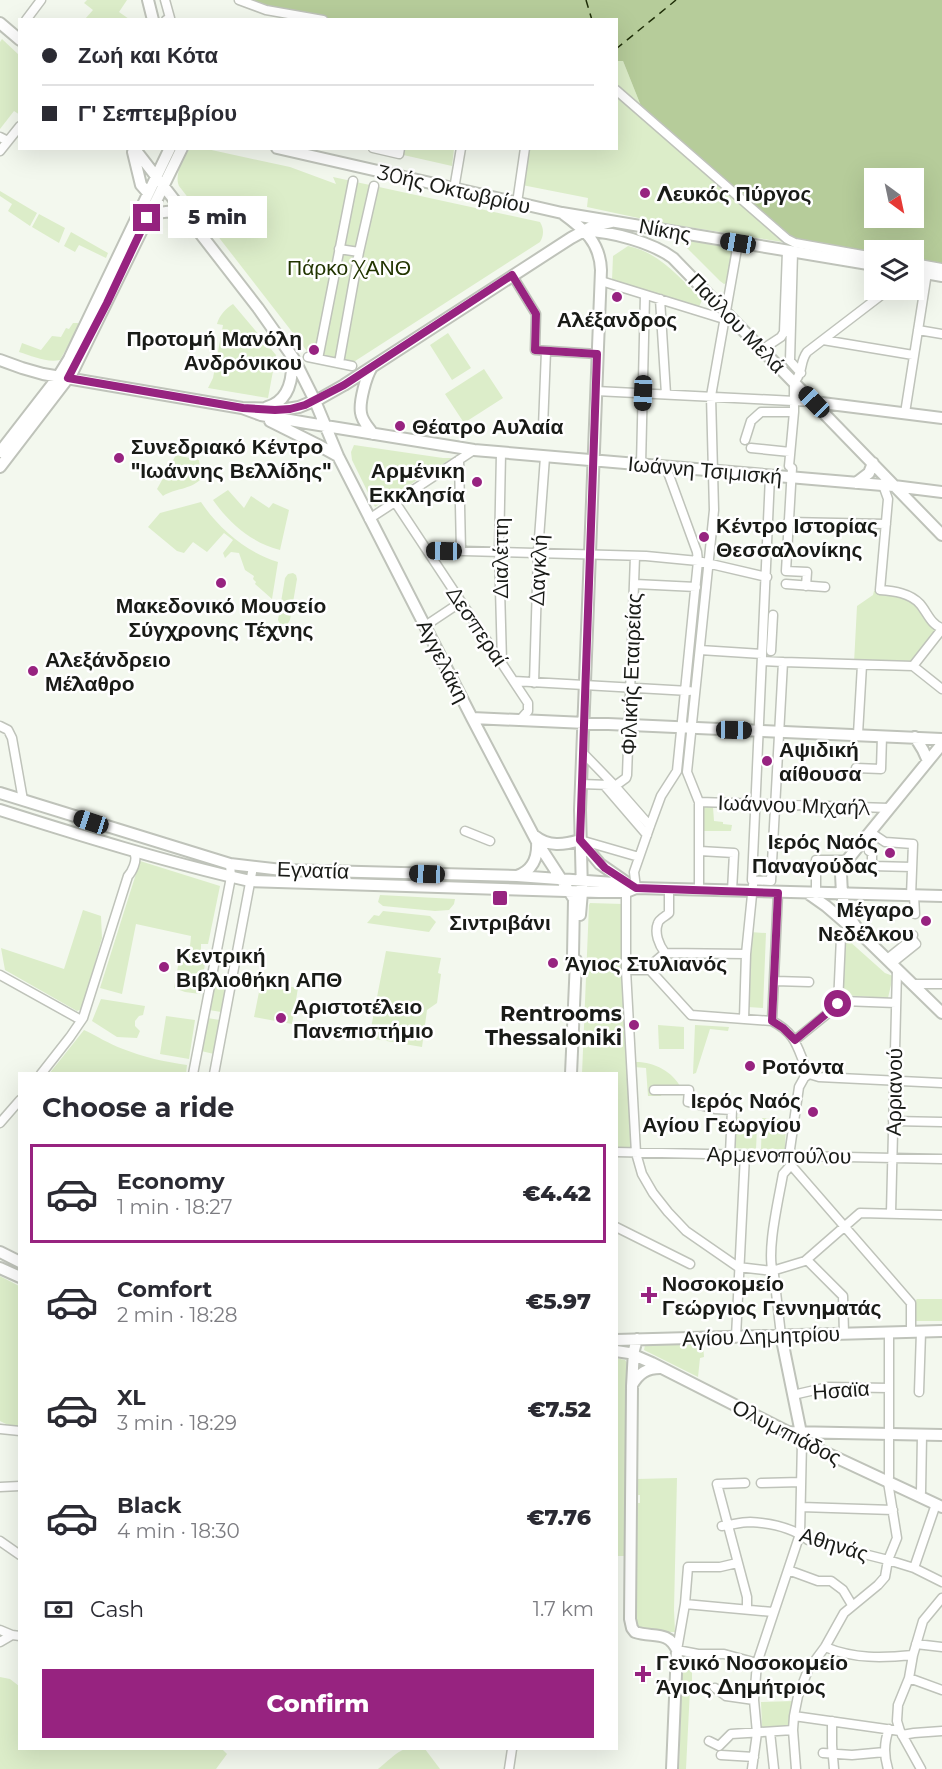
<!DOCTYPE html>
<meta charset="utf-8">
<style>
body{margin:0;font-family:Montserrat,sans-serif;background:#f7f7f7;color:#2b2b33;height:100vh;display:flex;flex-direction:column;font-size:22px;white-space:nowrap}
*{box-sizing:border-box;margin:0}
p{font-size:20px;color:#7c7c81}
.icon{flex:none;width:33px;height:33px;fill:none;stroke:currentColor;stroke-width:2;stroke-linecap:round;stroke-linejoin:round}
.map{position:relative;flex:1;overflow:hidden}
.details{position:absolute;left:18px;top:1072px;width:600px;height:678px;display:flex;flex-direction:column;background:#fff;border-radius:0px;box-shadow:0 6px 24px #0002}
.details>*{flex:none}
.guide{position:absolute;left:18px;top:18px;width:600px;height:132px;border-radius:0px;box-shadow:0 6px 24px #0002;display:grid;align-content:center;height:132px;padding:0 24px;background:#fff}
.needle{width:39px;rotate:147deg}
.fabs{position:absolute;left:864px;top:168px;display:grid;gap:12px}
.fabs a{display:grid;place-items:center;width:60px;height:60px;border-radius:0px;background:#fff;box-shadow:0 6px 24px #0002;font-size:30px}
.end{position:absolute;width:27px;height:27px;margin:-14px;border:8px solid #972380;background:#fff;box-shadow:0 0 0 3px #fff}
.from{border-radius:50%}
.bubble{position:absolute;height:42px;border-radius:0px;background:#fff;box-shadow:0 6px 24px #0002;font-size:20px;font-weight:800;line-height:42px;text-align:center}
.car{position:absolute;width:18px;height:36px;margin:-18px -9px;border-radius:8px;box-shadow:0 0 4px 2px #0007;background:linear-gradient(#222 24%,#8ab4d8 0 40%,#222 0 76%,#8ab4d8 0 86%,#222 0)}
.guide b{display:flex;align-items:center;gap:21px;height:57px;font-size:22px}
.guide b+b{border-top:2px solid #e1e1e2}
.guide i{width:15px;height:15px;background:#2b2b33}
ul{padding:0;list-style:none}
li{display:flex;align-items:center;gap:18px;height:99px;margin:0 12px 9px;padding:0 12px;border:3px solid transparent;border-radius:0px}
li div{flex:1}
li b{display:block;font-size:22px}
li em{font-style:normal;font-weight:800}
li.current{border-color:#972380}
li>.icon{width:54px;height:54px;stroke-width:1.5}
h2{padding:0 24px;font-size:27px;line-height:72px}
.pay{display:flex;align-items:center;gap:15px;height:66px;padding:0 24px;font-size:22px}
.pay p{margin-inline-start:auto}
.action{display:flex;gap:12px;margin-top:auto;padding:12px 24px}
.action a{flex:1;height:69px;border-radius:0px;background:#972380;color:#fff;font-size:24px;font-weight:800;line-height:69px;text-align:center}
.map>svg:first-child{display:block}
</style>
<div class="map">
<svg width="942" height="1769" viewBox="0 0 942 1769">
<rect width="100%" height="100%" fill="#f3f8ee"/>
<path fill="#dcedc9" d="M87 0H127L119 12 129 19H85L93 10 84 3Z
M2 39 19 55 20 115 14 111 0 129V42Z
M617 61H623L641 106 784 234 782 242 657 222 587 207 588 198 522 185 527 149 616 148Z
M190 148 207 149 290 167 336 184 333 177 540 222C544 229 544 235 540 242L352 363 310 355 179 186C174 175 183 158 190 148Z
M400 149H454L452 166 399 154Z
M0 191 37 213 30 226 8 211 12 204 0 196Z
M39 214 65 228 59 243 32 227Z
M71 232 108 253 106 258 79 245 75 252 64 246Z
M681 237 731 248 732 250 727 283 724 284 720 281 680 241 679 238Z
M628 246C659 252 680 278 702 300L699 307 612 280 613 256Z
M233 304 276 355 268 398 208 388 213 378 223 325 217 324C219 316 226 308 233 304Z
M73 323H78L79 326 60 360C47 363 32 356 19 352L22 343 41 350 52 336 61 337 66 328 69 329Z
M448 333 471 368 452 380 430 345Z
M484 369 503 398 464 423 445 394Z
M354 445 443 458H452L375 507 352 460 351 452Z
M176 455 199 460 201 479C190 490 175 488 163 496L157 489Z
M228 490 244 508 251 496 269 508 273 503 289 510 280 550C252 543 229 523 213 500Z
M201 502C219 529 246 552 278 562L272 599 255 584 256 582 253 579 254 576 245 570 239 553 231 552 225 558 223 553 233 540 224 533 207 552 193 542 184 553 177 551 148 527 160 513Z
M293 573 296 575 297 579 290 620 287 625 280 624 278 620 285 578 288 574Z
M887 590 903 593 942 628 913 666 854 663 857 606 873 595 874 591Z
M704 807H713L714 821 723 822V824L732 825 731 831H704Z
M140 861 220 886 208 944H201V950L207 952 200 994 185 992 174 988 180 955 189 956 191 936 136 924 122 994 100 988Z
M380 895 455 899 454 904 449 910 435 911 383 906 378 902Z
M590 903 623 904 633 1148 617 1147 616 1074H582L589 905Z
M83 910 101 916 102 938 82 1009 77 1011 5 970 1 948 64 969Z
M383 911 430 916 436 922 429 932 367 923 374 915 379 916Z
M750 932 766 933 763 1008 748 1007Z
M844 939 848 940 885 973 893 976 888 998 842 995Z
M386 951 441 958 438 973 441 974 437 1003 427 1010 422 1047 369 1038Z
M215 975 227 978 221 1012 209 1010Z
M261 982 298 988 292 1024 254 1017Z
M101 999 145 1006 143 1015 139 1016 135 1021V1026L140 1031 137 1038 117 1037 92 1021Z
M166 1016 195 1020 189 1059 160 1054Z
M207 1018 220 1020 214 1054 201 1051Z
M658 1025 684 1027V1049H659Z
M695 1025 729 1027 728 1031 710 1029 696 1073 693 1074Z
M84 1030C97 1036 109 1044 123 1049 143 1057 165 1062 187 1065L186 1074H49Z
M634 1062C652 1061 673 1071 681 1088H664L661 1096H648L646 1068 634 1067Z
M735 1117 741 1118 740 1128 757 1129 756 1149 734 1148Z
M762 1118 786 1119 785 1149H761Z
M0 1276 19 1286V1427L10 1426 0 1421Z
M917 1299H942V1321H915L916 1300Z
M703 1344 704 1357 700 1358 698 1377 644 1350 645 1345Z
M616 1358 625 1360 628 1364 626 1556H616Z
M677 1478 674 1610 675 1632H643L636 1622 637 1503H640V1495H637V1479Z
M683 1653 689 1654V1662L692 1664V1681H690V1689L686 1769H679Z
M0 1677 10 1679 19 1686 20 1749H223V1750L227 1754 216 1769H0Z
M794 1701 792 1727 762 1728 761 1702Z
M405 1749H425L440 1769H378C386 1763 396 1752 405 1749Z"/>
<path fill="#b6cc9a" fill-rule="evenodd" d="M243 0H942V264L914 260V250H874V254L801 242 784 234 641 106 623 61H617L616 20 335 19 271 10ZM874 178H914V218H874Z"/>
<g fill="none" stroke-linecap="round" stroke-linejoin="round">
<path stroke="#202f09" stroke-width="1.5" stroke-dasharray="8 6" stroke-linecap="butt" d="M586 0 592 20
M616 49 676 0"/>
<defs>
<path id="minor" d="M165 0 170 18 166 20
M239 0 266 10 323 20
M26 20 41 0
M616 90 787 239 795 243 874 257
M0 137 8 141
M373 148 399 154 400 148
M0 151 20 126
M454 189 461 148
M517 203 525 148
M339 249 359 252
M793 252 790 361 801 373
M914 263 942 268
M512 275 536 314 535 350 597 354
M601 281 724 319
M660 299 666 394
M918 330 942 334
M823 340 913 355
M763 349 781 337 784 332 787 251
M308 357 352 366
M318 359 353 181
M339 363 359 252 374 186
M596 391 814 402
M905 413 927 273
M543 427 546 351
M745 440 751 421 761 412H794
M751 448 790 452
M501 453 499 552 502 662
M459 460 461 551
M641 465 645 295
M883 485 888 499 880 590C894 591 910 593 920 604 927 612 931 625 942 628
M395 502 528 703V711L520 720
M369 519 474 450
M788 522 886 524
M427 550 646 556 698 561 767 577
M635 584 696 587
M786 584 825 587
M806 586 807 572 786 571 792 468 789 466 794 412V382C804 372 799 363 807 352L888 290
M425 626 461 602
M700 650 762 654
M771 651 773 615
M762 661 783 662 771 881 752 880 770 476
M783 662 913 666
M913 666 942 629
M913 666 942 689
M514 681 689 691
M534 683 538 552 545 457
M0 726 8 730 12 738 23 800
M858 734 862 665
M582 752 615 786 650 826
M856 768 881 769 882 736
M581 784 609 785
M604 785 647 835
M615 786 626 778 627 775 635 556
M699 802 889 808
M465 831 490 841
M870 832 885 842 913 844 911 896
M580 840 639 857
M700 851 734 853 732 891
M869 851 872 853V866L912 867
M636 888 634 872 650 826 661 796 677 771 698 561 697 552 666 467
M699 890V802L687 772 714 510 711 396 738 243
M626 892V970L636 1153 642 1174 653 1193 668 1212 686 1231 738 1267 772 1271 805 1261 860 1213 942 1215
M816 894V860H847
M914 896 915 914
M665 953C659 945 654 933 658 923 659 919 666 916 669 913V889
M746 954 665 953 651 965 650 970 691 1015 772 1021C799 1035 797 1051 809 1074
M887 959 912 939 913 935
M891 964 916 944 912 939
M626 970H650
M0 975 81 1020
M775 981 809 982
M912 984H942
M838 1004 841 937 849 927
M744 1019 746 954 753 885
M772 1021 778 893
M795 1040 843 1001 896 1003
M41 1074 70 1037 83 1018 128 876C132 872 137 861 135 855
M193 1074 231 877 230 864
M214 1074 253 867
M809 1074 804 1078 799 1087 789 1156 791 1165 911 1303V1332
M809 1074 819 1077 942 1083
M654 1090H689L688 1102 715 1109 732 1110 730 1154
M893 1121 942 1122
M0 1123 20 1100
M616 1152 942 1159
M891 1213 897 970
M616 1227 690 1264
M807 1260 843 1296 844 1334
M781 1335 774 1275C765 1255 779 1198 783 1174L791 1165
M736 1337 745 1155
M919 1392 921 1332
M793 1395 828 1387 889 1388
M0 1429 20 1431
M889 1477V1333
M745 1483 717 1484 747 1597V1609
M761 1483 801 1482
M0 1487 20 1486
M921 1492 922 1435
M801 1507 893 1510
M722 1526C731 1525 741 1522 750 1522 770 1523 793 1528 808 1540L888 1560 914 1568 942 1582
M0 1541 20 1555
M737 1563 720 1567H688L685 1604 677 1650 698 1654H724L757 1663
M914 1568 936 1504
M788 1570 818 1581H831L843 1590 852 1605
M685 1604 773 1612
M0 1630 12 1635 20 1636
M0 1642 12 1635
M916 1644 942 1647
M825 1647C854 1659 883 1658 913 1655
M909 1678 942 1690
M715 1688 726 1696 754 1700
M794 1716 900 1731
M832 1721V1745L834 1769
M770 1732 774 1769
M902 1735 914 1733 942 1731
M709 1741 719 1746 731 1734 793 1730
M823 1753 852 1755 885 1752
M721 1755 754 1757
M509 1769 512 1749
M752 1769 757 1733 754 1700 757 1663 800 1534 802 1441
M796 1769 793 1730 794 1716 798 1696 808 1670 825 1647 844 1613 878 1585 885 1577 888 1560 897 1538 888 1482
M888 1769C884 1756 884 1742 889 1729
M921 1769 900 1731 897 1721 898 1705 909 1678 913 1655 923 1621 942 1598"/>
<path id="major" d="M148 0 153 20
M0 23 20 40
M134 148 258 308 294 359 315 401 338 456 472 718 537 842 574 899 573 956 575 967
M277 148 562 213 874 265
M133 152 141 185 148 193
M562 213C584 229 600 242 601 270L580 810 582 892 580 915
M147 218C161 210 171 211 186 214
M586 231C611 231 653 243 673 258L942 535
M914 271 942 276
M0 360 22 368 43 374 242 408 287 409 299 407 321 398 344 385 571 238 591 227 612 222
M372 367C366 376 359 402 361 413 362 421 369 428 373 434
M814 402 942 418
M267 407C289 401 293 380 292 359
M242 408 261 415 307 423 474 450 894 486 942 492
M270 421 318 445 338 456
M0 452 58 377 69 359 170 148
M0 467 72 373 182 148
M856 483 869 473 873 463
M472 718 942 739
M915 737 923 750 928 761
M942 744 844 864 841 874 842 894 845 909 850 918 861 934 942 1013
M0 793 230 864 282 870 517 876 628 884
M0 810C82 836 166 862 250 881L599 892H626L636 888 942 896
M535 836C548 847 564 845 580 840
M580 840 600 864 626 882
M517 876C532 871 538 858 537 842
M809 894 826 906 855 931
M571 1074 576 960
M0 1252 20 1262
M0 1268 20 1277
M781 1335 802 1438
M637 1339 634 1350 632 1386 630 1619 632 1628 635 1632C652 1638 668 1630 677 1650L672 1769
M616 1340 942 1331
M616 1351 629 1353 652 1363 788 1432 820 1450 942 1507
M632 1385C639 1373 647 1368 660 1368
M789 1432 942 1435"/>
</defs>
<use href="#minor" stroke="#bfc3ba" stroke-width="11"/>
<use href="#major" stroke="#bfc3ba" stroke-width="14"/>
<use href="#minor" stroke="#fff" stroke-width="8"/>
<use href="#major" stroke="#fff" stroke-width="10"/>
</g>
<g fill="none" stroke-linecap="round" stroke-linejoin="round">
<path stroke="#972380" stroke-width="8" d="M147 218 107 303 68 378 243 408 275 410 290 409 305 405 344 385 512 275 536 314 535 350 597 354 580 840 605 868 636 888 778 893 772 1021 783 1028 795 1040 838 1004"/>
</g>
<g fill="#972380" stroke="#fff" stroke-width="2">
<circle cx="645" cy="193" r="6"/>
<circle cx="617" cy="297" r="6"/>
<circle cx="314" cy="350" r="6"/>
<circle cx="400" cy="426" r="6"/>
<circle cx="119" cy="458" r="6"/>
<circle cx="477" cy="482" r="6"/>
<circle cx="704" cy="537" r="6"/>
<circle cx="221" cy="583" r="6"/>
<circle cx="33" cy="671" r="6"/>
<circle cx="767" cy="761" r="6"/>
<circle cx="890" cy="853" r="6"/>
<rect x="492" y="890" width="16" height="16" rx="3"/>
<circle cx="926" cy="921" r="6"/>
<circle cx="553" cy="963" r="6"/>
<circle cx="164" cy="967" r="6"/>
<circle cx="281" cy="1018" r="6"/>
<circle cx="634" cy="1025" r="6"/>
<circle cx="750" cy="1066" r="6"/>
<circle cx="813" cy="1112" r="6"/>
<path d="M646 1286h6v6h6v6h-6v6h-6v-6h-6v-6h6z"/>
<path d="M640 1665h6v6h6v6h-6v6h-6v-6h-6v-6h6z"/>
</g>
<g text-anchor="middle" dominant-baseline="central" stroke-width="5" stroke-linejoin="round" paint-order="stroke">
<g font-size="21" fill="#191b17" stroke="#fff">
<text transform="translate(454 189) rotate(13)">30ής Οκτωβρίου</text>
<text transform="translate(665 230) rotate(10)">Νίκης</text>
<text transform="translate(737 323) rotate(46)">Παύλου Μελά</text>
<text transform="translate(705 470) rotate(5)">Ιωάννη Τσιμισκή</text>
<text transform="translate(500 558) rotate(-90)">Διαλέττη</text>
<text transform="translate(538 570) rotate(-87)">Δαγκλή</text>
<text transform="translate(477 626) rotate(56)">Δεσπεραί</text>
<text transform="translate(443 661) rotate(63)">Αγγελάκη</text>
<text transform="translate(631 674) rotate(-88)">Φιλικής Εταιρείας</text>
<text transform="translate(794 805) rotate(2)">Ιωάννου Μιχαήλ</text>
<text transform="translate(313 870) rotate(2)">Εγνατία</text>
<text transform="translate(894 1092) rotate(-89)">Αρριανού</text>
<text transform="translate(779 1155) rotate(1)">Αρμενοπούλου</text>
<text transform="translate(761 1336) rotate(-2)">Αγίου Δημητρίου</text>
<text transform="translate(841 1390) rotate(-4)">Ησαϊα</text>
<text transform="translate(787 1432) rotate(27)">Ολυμπιάδος</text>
<text transform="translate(834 1544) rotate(17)">Αθηνάς</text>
</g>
<g font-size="21" font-weight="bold" fill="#191b17" stroke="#fff" text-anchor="start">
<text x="657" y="193">Λευκός Πύργος</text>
<text x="617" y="319" text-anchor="middle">Αλέξανδρος</text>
<text x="302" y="338" text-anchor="end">Προτομή Μανόλη<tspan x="302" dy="24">Ανδρόνικου</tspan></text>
<text x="412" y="426">Θέατρο Αυλαία</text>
<text x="131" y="446">Συνεδριακό Κέντρο<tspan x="131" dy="24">"Ιωάννης Βελλίδης"</tspan></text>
<text x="465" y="470" text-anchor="end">Αρμένικη<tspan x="465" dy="24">Εκκλησία</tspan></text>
<text x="716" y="525">Κέντρο Ιστορίας<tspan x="716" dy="24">Θεσσαλονίκης</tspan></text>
<text x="221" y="605" text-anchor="middle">Μακεδονικό Μουσείο<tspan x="221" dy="24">Σύγχρονης Τέχνης</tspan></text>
<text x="45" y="659">Αλεξάνδρειο<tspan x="45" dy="24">Μέλαθρο</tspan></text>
<text x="779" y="749">Αψιδική<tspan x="779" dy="24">αίθουσα</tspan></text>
<text x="878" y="841" text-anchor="end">Ιερός Ναός<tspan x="878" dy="24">Παναγούδας</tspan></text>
<text x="914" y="909" text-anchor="end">Μέγαρο<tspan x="914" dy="24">Νεδέλκου</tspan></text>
<text x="500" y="922" text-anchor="middle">Σιντριβάνι</text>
<text x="176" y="955">Κεντρική<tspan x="176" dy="24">Βιβλιοθήκη ΑΠΘ</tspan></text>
<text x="565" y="963">Άγιος Στυλιανός</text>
<text x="293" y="1006">Αριστοτέλειο<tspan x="293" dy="24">Πανεπιστήμιο</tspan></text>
<text x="622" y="1013" text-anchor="end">Rentrooms<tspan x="622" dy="24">Thessaloniki</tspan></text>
<text x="762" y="1066">Ροτόντα</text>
<text x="801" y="1100" text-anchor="end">Ιερός Ναός<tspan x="801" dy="24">Αγίου Γεωργίου</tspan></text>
<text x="662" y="1283">Νοσοκομείο<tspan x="662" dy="24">Γεώργιος Γεννηματάς</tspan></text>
<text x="656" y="1662">Γενικό Νοσοκομείο<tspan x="656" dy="24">Άγιος Δημήτριος</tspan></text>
</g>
<g font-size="21" fill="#223500" stroke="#fff">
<text x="349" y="267">Πάρκο ΧΑΝΘ</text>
</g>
</g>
</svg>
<div class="fabs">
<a><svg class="needle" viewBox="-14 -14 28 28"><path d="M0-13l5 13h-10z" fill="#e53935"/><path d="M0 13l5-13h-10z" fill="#7c7c81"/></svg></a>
<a><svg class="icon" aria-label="layers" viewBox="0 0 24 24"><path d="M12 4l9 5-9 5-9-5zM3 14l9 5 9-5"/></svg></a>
</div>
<i class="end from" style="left:838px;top:1004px"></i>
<i class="end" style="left:147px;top:218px"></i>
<div class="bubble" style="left:168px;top:196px;width:99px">5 min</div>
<i class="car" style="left:738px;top:243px;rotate:279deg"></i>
<i class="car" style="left:643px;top:393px;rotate:182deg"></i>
<i class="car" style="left:814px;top:402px;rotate:316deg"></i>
<i class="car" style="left:444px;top:551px;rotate:271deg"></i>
<i class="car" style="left:734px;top:730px;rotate:91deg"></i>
<i class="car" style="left:91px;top:822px;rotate:288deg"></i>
<i class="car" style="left:427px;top:874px;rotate:272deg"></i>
<div class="guide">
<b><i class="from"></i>Ζωή και Κότα</b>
<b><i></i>Γ' Σεπτεμβρίου</b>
</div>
<section class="details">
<h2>Choose a ride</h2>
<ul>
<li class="current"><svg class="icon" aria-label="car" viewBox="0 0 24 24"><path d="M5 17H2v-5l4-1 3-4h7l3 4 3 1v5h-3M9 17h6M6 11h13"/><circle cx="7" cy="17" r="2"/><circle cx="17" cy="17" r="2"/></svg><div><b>Economy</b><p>1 min · 18:27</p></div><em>€4.42</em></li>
<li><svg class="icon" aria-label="car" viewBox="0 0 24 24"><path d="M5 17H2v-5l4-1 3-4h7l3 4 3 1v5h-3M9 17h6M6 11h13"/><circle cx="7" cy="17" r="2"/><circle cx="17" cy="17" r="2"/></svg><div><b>Comfort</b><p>2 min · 18:28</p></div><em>€5.97</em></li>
<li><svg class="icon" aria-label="car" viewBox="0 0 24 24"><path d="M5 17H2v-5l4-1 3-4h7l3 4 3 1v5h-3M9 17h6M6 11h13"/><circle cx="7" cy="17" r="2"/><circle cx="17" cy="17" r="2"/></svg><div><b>XL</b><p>3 min · 18:29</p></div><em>€7.52</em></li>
<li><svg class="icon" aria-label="car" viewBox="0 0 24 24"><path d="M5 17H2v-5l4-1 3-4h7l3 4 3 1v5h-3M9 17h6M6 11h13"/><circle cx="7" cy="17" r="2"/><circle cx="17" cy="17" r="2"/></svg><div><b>Black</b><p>4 min · 18:30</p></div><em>€7.76</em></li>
</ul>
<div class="pay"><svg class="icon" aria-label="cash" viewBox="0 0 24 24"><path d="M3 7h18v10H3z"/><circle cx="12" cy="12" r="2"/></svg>Cash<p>1.7 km</p></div>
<div class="action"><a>Confirm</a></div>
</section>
</div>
